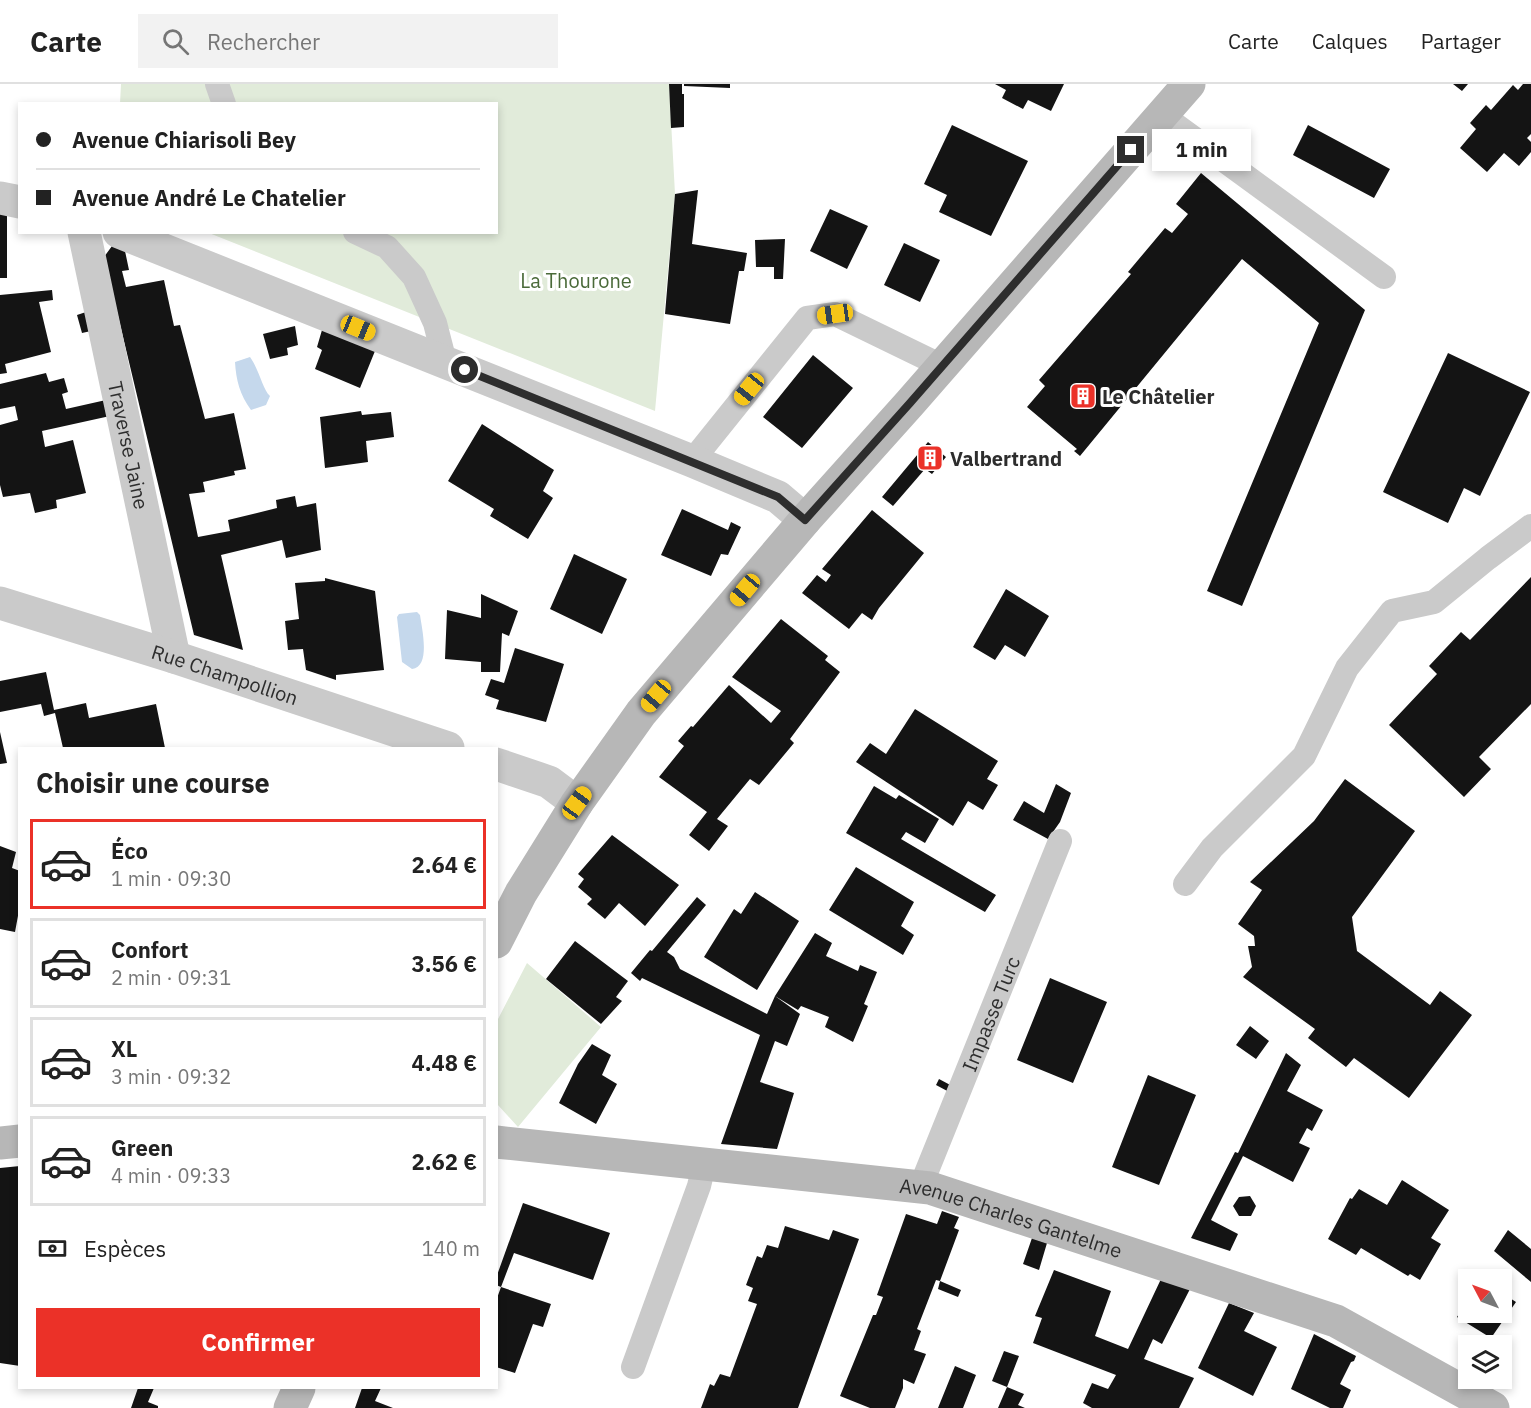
<!DOCTYPE html>
<html lang="fr">
<meta charset="utf-8">
<style>
body{margin:0;font-family:"IBM Plex Sans",sans-serif;background:#f2f2f2;color:#222;height:100vh;display:flex;flex-direction:column;font-size:22px;white-space:nowrap}
*{box-sizing:border-box;margin:0}
p{font-size:20px;color:#767676}
.icon{flex:none;width:33px;height:33px;fill:none;stroke:currentColor;stroke-width:2;stroke-linecap:round;stroke-linejoin:round}
.map{position:relative;flex:1;overflow:hidden}
.sheet{position:absolute;left:18px;top:663px;width:480px;height:642px;display:flex;flex-direction:column;background:#fff;border-radius:0px;box-shadow:0 3px 9px #0003}
.sheet>*{flex:none}
.banner{position:absolute;left:18px;top:18px;width:480px;height:132px;border-radius:0px;box-shadow:0 3px 9px #0003;display:grid;align-content:center;height:132px;padding:0 18px;background:#fff}
.needle{width:39px;rotate:311deg}
.fabs{position:absolute;left:1458px;top:1185px;display:grid;gap:12px}
.fabs a{display:grid;place-items:center;width:54px;height:54px;border-radius:0px;background:#fff;box-shadow:0 3px 9px #0003;font-size:30px}
.end{position:absolute;width:27px;height:27px;margin:-14px;border:8px solid #2d2d2d;background:#fff;box-shadow:0 0 0 3px #fff}
.from{border-radius:50%}
.bubble{position:absolute;height:42px;border-radius:0px;background:#fff;box-shadow:0 3px 9px #0003;font-size:20px;font-weight:700;line-height:42px;text-align:center}
.car{position:absolute;width:18px;height:36px;margin:-18px -9px;border-radius:8px;box-shadow:0 0 4px 2px #0007;background:linear-gradient(#f5c518 24%,#345 0 40%,#f5c518 0 76%,#345 0 86%,#f5c518 0)}
.banner b{display:flex;align-items:center;gap:21px;height:57px;font-size:22px}
.banner b+b{border-top:2px solid #e0e0e0}
.banner i{width:15px;height:15px;background:#222}
ul{padding:0;list-style:none}
li{display:flex;align-items:center;gap:18px;height:90px;margin:0 12px 9px;padding:0 6px;border:3px solid #e0e0e0;border-radius:0px}
li div{flex:1}
li b{display:block;font-size:22px}
li em{font-style:normal;font-weight:700}
li.current{border-color:#eb3128}
li>.icon{width:54px;height:54px;stroke-width:1.5}
h2{padding:0 18px;font-size:27px;line-height:72px}
.pay{display:flex;align-items:center;gap:15px;height:66px;padding:0 18px;font-size:22px}
.pay p{margin-inline-start:auto}
.cta{display:flex;gap:12px;margin-top:auto;padding:12px 18px}
.cta a{flex:1;height:69px;border-radius:0px;background:#eb3128;color:#fff;font-size:24px;font-weight:700;line-height:69px;text-align:center}
header{display:flex;align-items:center;gap:36px;box-sizing:border-box;height:84px;padding:0 30px;background:#fff;border-bottom:2px solid #e0e0e0}
header strong{font-size:28px}
nav{display:flex;gap:33px;margin-inline-start:auto;font-size:21px}
.search{width:420px;height:54px;background:#f2f2f2;display:flex;align-items:center;gap:15px;box-sizing:border-box;padding:0 21px;border-radius:0px;color:#767676;font-size:22px}
.map>svg:first-child{display:block}
</style>
<header>
<strong>Carte</strong>
<div class="search"><svg class="icon" aria-label="search" viewBox="0 0 24 24"><circle cx="10" cy="10" r="6"/><path d="M15 15l6 6"/></svg>Rechercher</div>
<nav><a>Carte</a><a>Calques</a><a>Partager</a></nav>
</header>
<div class="map">
<svg width="1531" height="1324" viewBox="0 0 1531 1324">
<rect width="100%" height="100%" fill="#fff"/>
<path fill="#e1ebda" d="M121 0H669L675 110 655 327 209 149 496 148V20H120Z
M527 879 601 943 518 1043 497 1020V937Z"/>
<path fill="#c5d8ec" d="M250 273C259 285 263 306 270 312L266 321 251 326C240 311 236 296 235 278Z
M417 528 420 531C422 545 431 583 412 585L402 578 397 533 399 530Z"/>
<path fill="#141414" d="M669 0H682V10H684V43L671 44Z
M684 0H730V4L684 2Z
M995 0H1064L1051 27 1028 16 1023 25 1002 14 1006 6Z
M1453 0H1468L1462 7Z
M1523 0H1531V50L1527 54 1531 58V68L1519 82 1504 69 1487 88 1460 64 1476 45 1470 39 1486 21 1491 26 1513 1 1518 6Z
M952 41 1028 77 991 152 939 128 947 111 924 100Z
M1308 41 1390 85 1374 114 1293 71Z
M1201 89 1365 226 1242 522 1207 507 1319 239 1242 175 1080 372 1074 367 1077 365 1027 323 1045 302 1039 296 1131 190 1128 188 1165 144 1172 149 1188 130 1176 120Z
M698 106 692 160 747 169 744 187H739L730 240 665 230 675 110Z
M830 125 868 142 847 185 810 167Z
M0 130H7V194H0Z
M785 155 783 195H774V183H756L755 156Z
M904 159 940 176 920 218 884 201Z
M112 162 125 167 129 186 122 187 126 203 164 196 174 242 180 241 205 335 234 329 246 385 234 387 235 391 203 398 205 408 189 410 198 453 230 447 228 436 277 424 276 416 295 412 297 423 316 419 321 466 286 474 282 456 221 471 243 566 194 551 104 173Z
M52 206 53 216 39 218 51 268 5 280 7 289 0 290V211Z
M86 228 91 247 82 249 77 231Z
M295 242 298 261 287 264 288 271 270 275 263 250Z
M322 246 375 267 360 304 315 285 322 266 317 263Z
M1448 269 1530 308 1480 412 1464 404 1448 439 1383 408Z
M813 271 853 304 802 364 763 333Z
M46 289 49 298 64 294 68 308 62 310 66 325 106 316 110 332 42 347 45 363 73 356 86 409 56 416 57 424 35 429 30 409 3 413 0 401V341L18 336 15 322 0 325V300Z
M361 327 362 331 391 328 394 353 366 357 368 378 325 384 320 333Z
M482 340 554 386 543 407 553 414 528 455 490 432 494 425 448 397Z
M928 358 946 373 932 390 925 385 893 422 882 413Z
M682 425 728 446 731 438 741 443 728 471 721 470 711 492 661 471Z
M872 426 924 469 879 524 872 536 862 529 849 545 802 509 817 491 826 498 831 491 822 485Z
M574 470 627 495 602 550 550 525Z
M1531 493V620L1479 673 1491 685 1464 713 1389 641 1437 590 1429 582 1461 548 1470 556Z
M325 494 375 507 384 586 336 591V596L306 586 303 565 288 566 285 537 299 535 295 499 325 497Z
M1006 505 1049 532 1025 573 1005 561 995 576 973 563Z
M481 510 518 527 509 552 502 549 500 588H481V578L445 575 447 526 481 534Z
M781 535 828 572 825 576 840 588 790 655 794 659 759 701 750 695 717 735 728 742 709 767 689 751 707 728 659 693 684 662 678 657 691 642 693 643 729 601 771 639 781 627 732 593Z
M515 564 564 580 546 638 496 625 499 616 485 611 491 595 504 599Z
M46 588 54 626 86 619 89 634 156 620 165 664H63L55 629 44 632 41 620 0 628V597Z
M915 625 998 677 987 695 998 701 983 726 968 717 953 742 856 678 870 659 886 670Z
M0 648 7 679 0 680Z
M1345 695 1415 747 1352 833 1357 867 1430 921 1440 907 1472 931 1409 1014 1354 974 1346 983 1308 954 1315 945 1243 893 1252 883 1248 862H1255L1254 852 1238 840 1262 806 1250 798 1314 737Z
M1056 700 1071 709 1060 738 1048 755 1013 736 1024 717 1044 729Z
M874 702 896 715 899 711 939 735 925 759 906 748 901 755 996 811 985 828 846 749Z
M612 751 679 801 645 842 619 819 605 835 587 820 592 815 578 803 584 795 578 790Z
M0 762 16 768 12 784 20 787V821L15 848 0 845Z
M856 783 914 818 901 842 914 851 903 871 829 826Z
M755 808 799 837 757 906 704 873 734 825 741 830Z
M697 813 706 821 667 868 674 873 680 885 767 930 775 912 800 930 787 962 775 957 760 998 794 1009 777 1065 721 1060 760 951 642 894 640 897 631 889 650 866 652 867Z
M815 849 832 859 826 872 858 887 860 881 877 888 864 920 868 922 853 958 825 943 829 933 801 922 798 926 775 912Z
M575 857 628 897 616 913 622 917 601 940 546 895Z
M1050 894 1107 918 1073 999 1017 976Z
M1250 942 1269 957 1256 975 1236 961Z
M592 960 611 971 602 991 617 1000 596 1040 559 1019 578 980Z
M1286 969 1301 981 1287 1007 1323 1026 1312 1047 1307 1044 1299 1059 1310 1064 1293 1098 1243 1072 1211 1136 1238 1150 1230 1167 1191 1154 1235 1068 1238 1069Z
M1148 991 1196 1011 1159 1101 1112 1083Z
M939 995 954 1003 951 1009 936 1001Z
M20 1082V1282L0 1279V1084Z
M1402 1096 1449 1126 1431 1154 1441 1160 1420 1196 1410 1190 1408 1192 1361 1164 1356 1171 1328 1155 1350 1114 1352 1115 1359 1105 1387 1121Z
M1250 1112 1256 1122 1251 1132H1239L1233 1122 1239 1113Z
M523 1119 610 1149 593 1196 514 1169 501 1203 496 1201V1194Z
M942 1127 959 1133 954 1144 959 1146 940 1197 936 1196 917 1245 921 1247 914 1266 926 1270 914 1300 903 1295V1304L895 1324H870L840 1312 873 1231H876L883 1213 877 1211 906 1130 937 1140Z
M785 1142 829 1156 833 1146 859 1155 798 1324H701L710 1300 714 1302 720 1290 730 1293 757 1220 748 1217 753 1204 746 1201 757 1172 762 1174 767 1161 778 1164Z
M1508 1146 1531 1165V1198L1494 1167Z
M1032 1154 1047 1159 1039 1186 1023 1180Z
M1054 1186 1111 1207 1095 1252 1128 1265 1161 1195 1190 1205 1162 1260 1153 1255 1144 1275 1194 1294 1179 1324H1092L1083 1319 1092 1299 1108 1305 1116 1291 1033 1259 1042 1234 1035 1232Z
M940 1197 961 1206 958 1213 938 1205Z
M501 1203 551 1220 543 1243 533 1240 515 1289 496 1283V1217Z
M1502 1209 1516 1218 1491 1254 1457 1233 1468 1216V1228H1502Z
M1229 1219 1254 1229 1244 1247 1277 1263 1253 1312 1198 1284Z
M1314 1250 1356 1272 1354 1277 1351 1278 1340 1300 1351 1306 1343 1324H1330L1291 1305Z
M1004 1267 1019 1272 1007 1303 992 1297Z
M955 1282 976 1291 963 1324H938Z
M1007 1303 1024 1310 1018 1321 1025 1324H998Z
M138 1304H154L148 1318 158 1322V1324H131Z
M362 1304H381L375 1317 393 1324H355Z"/>
<g fill="none" stroke-linecap="round" stroke-linejoin="round">
<g stroke="#cacaca" stroke-width="24">
<path d="M217 0 224 20"/>
<path d="M1162 31 1384 193"/>
<path d="M355 148 387 163 414 193 435 239 445 278"/>
<path d="M692 377 807 234 835 230 942 282"/>
<path d="M1185 800 1212 764 1304 672 1347 584 1392 527 1434 518 1488 474 1531 442"/>
<path id="s1" d="M920 1104 1060 757"/>
<path d="M633 1283 699 1102 704 1081"/>
</g>
<g stroke="#cacaca" stroke-width="33">
<path d="M0 114 20 118"/>
<path id="s2" d="M84 148 174 573"/>
<path d="M119 148 692 377 778 413 805 436"/>
<path id="s3" d="M0 519 174 573 448 664"/>
<path d="M496 680 549 698 577 719"/>
</g>
<g stroke="#b7b7b7" stroke-width="33">
<path d="M496 858 521 809 577 719 641 629 805 436 910 319 1189 0"/>
<path id="s4" d="M496 1058 930 1104 1336 1237 1493 1324"/>
<path d="M0 1059 20 1057"/>
<path d="M290 1324 299 1304"/>
</g>
</g>
<g fill="none" stroke-linecap="round" stroke-linejoin="round">
<path stroke="#2d2d2d" stroke-width="8" d="M465 286 778 413 805 436 910 319 1131 66"/>
</g>
<defs>
<symbol id="building-square" viewBox="-11 -11 22 22"><rect x="-9" y="-9" width="18" height="18" rx="4" fill="#eb3128" stroke="#fff"/><path d="M-4-6H4V6H1V3H-1V6H-4ZM-2.5-4.3h1.7v1.8h-1.7ZM.8-4.3h1.7v1.8H.8ZM-2.5-1h1.7V.8h-1.7ZM.8-1h1.7V.8H.8Z" fill="#fff"/></symbol>
</defs>
<g fill-rule="evenodd">
<use href="#building-square" x="1068" y="297" width="30" height="30"/>
<use href="#building-square" x="915" y="359" width="30" height="30"/>
</g>
<g text-anchor="middle" dominant-baseline="central" stroke-width="6" stroke-linejoin="round" paint-order="stroke">
<g font-size="20" fill="#4a6a39" stroke="#fff">
<text x="576" y="196">La Thourone</text>
</g>
<g font-size="20" font-weight="bold" fill="#2d2d2d" stroke="#fff" text-anchor="start">
<text x="1102" y="312">Le Châtelier</text>
<text x="950" y="374">Valbertrand</text>
</g>
<g font-size="20" fill="#2d2d2d" stroke="#fff">
<text stroke="none"><textPath href="#s2" startOffset="218">Traverse Jaine</textPath></text>
<text stroke="none"><textPath href="#s3" startOffset="236">Rue Champollion</textPath></text>
<text stroke="none"><textPath href="#s1" startOffset="188">Impasse Turc</textPath></text>
<text stroke="none"><textPath href="#s4" startOffset="522">Avenue Charles Gantelme</textPath></text>
</g>
</g>
</svg>
<div class="fabs">
<a><svg class="needle" viewBox="-14 -14 28 28"><path d="M0-13l5 13h-10z" fill="#e53935"/><path d="M0 13l5-13h-10z" fill="#767676"/></svg></a>
<a><svg class="icon" aria-label="layers" viewBox="0 0 24 24"><path d="M12 4l9 5-9 5-9-5zM3 14l9 5 9-5"/></svg></a>
</div>
<i class="end from" style="left:465px;top:286px"></i>
<i class="end" style="left:1131px;top:66px"></i>
<div class="bubble" style="left:1152px;top:45px;width:99px">1 min</div>
<i class="car" style="left:835px;top:230px;rotate:262deg"></i>
<i class="car" style="left:358px;top:244px;rotate:112deg"></i>
<i class="car" style="left:749px;top:305px;rotate:219deg"></i>
<i class="car" style="left:745px;top:506px;rotate:220deg"></i>
<i class="car" style="left:656px;top:612px;rotate:220deg"></i>
<i class="car" style="left:577px;top:719px;rotate:36deg"></i>
<div class="banner">
<b><i class="from"></i>Avenue Chiarisoli Bey</b>
<b><i></i>Avenue André Le Chatelier</b>
</div>
<section class="sheet">
<h2>Choisir une course</h2>
<ul>
<li class="current"><svg class="icon" aria-label="car" viewBox="0 0 24 24"><path d="M5 17H2v-5l4-1 3-4h7l3 4 3 1v5h-3M9 17h6M6 11h13"/><circle cx="7" cy="17" r="2"/><circle cx="17" cy="17" r="2"/></svg><div><b>Éco</b><p>1 min · 09:30</p></div><em>2.64 €</em></li>
<li><svg class="icon" aria-label="car" viewBox="0 0 24 24"><path d="M5 17H2v-5l4-1 3-4h7l3 4 3 1v5h-3M9 17h6M6 11h13"/><circle cx="7" cy="17" r="2"/><circle cx="17" cy="17" r="2"/></svg><div><b>Confort</b><p>2 min · 09:31</p></div><em>3.56 €</em></li>
<li><svg class="icon" aria-label="car" viewBox="0 0 24 24"><path d="M5 17H2v-5l4-1 3-4h7l3 4 3 1v5h-3M9 17h6M6 11h13"/><circle cx="7" cy="17" r="2"/><circle cx="17" cy="17" r="2"/></svg><div><b>XL</b><p>3 min · 09:32</p></div><em>4.48 €</em></li>
<li><svg class="icon" aria-label="car" viewBox="0 0 24 24"><path d="M5 17H2v-5l4-1 3-4h7l3 4 3 1v5h-3M9 17h6M6 11h13"/><circle cx="7" cy="17" r="2"/><circle cx="17" cy="17" r="2"/></svg><div><b>Green</b><p>4 min · 09:33</p></div><em>2.62 €</em></li>
</ul>
<div class="pay"><svg class="icon" aria-label="cash" viewBox="0 0 24 24"><path d="M3 7h18v10H3z"/><circle cx="12" cy="12" r="2"/></svg>Espèces<p>140 m</p></div>
<div class="cta"><a>Confirmer</a></div>
</section>
</div>
